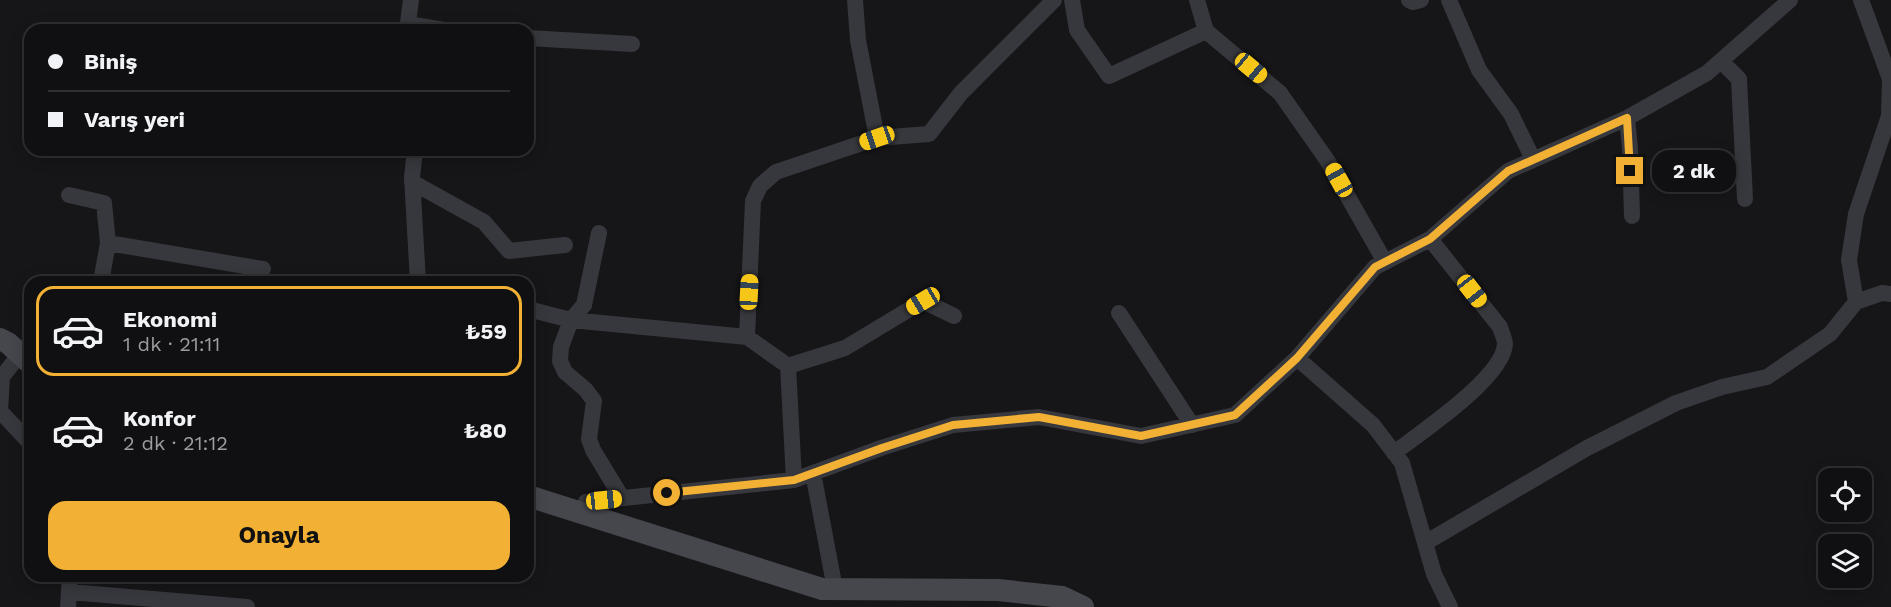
<!DOCTYPE html>
<html lang="tr">
<meta charset="utf-8">
<style>
body{margin:0;font-family:"Work Sans",sans-serif;background:#1e1e20;color:#f1f3f6;height:100vh;display:flex;flex-direction:column;font-size:22px;white-space:nowrap}
*{box-sizing:border-box;margin:0}
p{font-size:20px;color:#9c9d9f}
.icon{flex:none;width:33px;height:33px;fill:none;stroke:currentColor;stroke-width:2;stroke-linecap:round;stroke-linejoin:round}
.map{position:relative;flex:1;overflow:hidden}
.drawer{position:absolute;left:24px;top:276px;width:510px;height:306px;display:flex;flex-direction:column;background:#101012;border-radius:18px;box-shadow:0 3px 15px #0003,0 0 0 2px #303032}
.drawer>*{flex:none}
.top-card{position:absolute;left:24px;top:24px;width:510px;height:132px;border-radius:18px;box-shadow:0 3px 15px #0003,0 0 0 2px #303032;display:grid;align-content:center;height:132px;padding:0 24px;background:#101012}
.fabs{position:absolute;left:1818px;top:468px;display:grid;gap:12px}
.fabs a{display:grid;place-items:center;width:54px;height:54px;border-radius:12px;background:#101012;box-shadow:0 3px 15px #0003,0 0 0 2px #303032;font-size:30px}
.end{position:absolute;width:27px;height:27px;margin:-14px;border:8px solid #f2b134;background:#111;box-shadow:0 0 0 3px #111}
.from{border-radius:50%}
.bubble{position:absolute;height:42px;border-radius:18px;background:#101012;box-shadow:0 3px 15px #0003,0 0 0 2px #303032;font-size:20px;font-weight:700;line-height:42px;text-align:center}
.car{position:absolute;width:18px;height:36px;margin:-18px -9px;border-radius:8px;box-shadow:0 0 4px 2px #0007;background:linear-gradient(#f5c518 24%,#345 0 40%,#f5c518 0 76%,#345 0 86%,#f5c518 0)}
.top-card b{display:flex;align-items:center;gap:21px;height:57px;font-size:22px}
.top-card b+b{border-top:2px solid #303032}
.top-card i{width:15px;height:15px;background:#f1f3f6}
ul{padding:10px 0 0;list-style:none}
li{display:flex;align-items:center;gap:18px;height:90px;margin:0 12px 9px;padding:0 12px;border:3px solid transparent;border-radius:18px}
li div{flex:1}
li b{display:block;font-size:22px}
li em{font-style:normal;font-weight:700}
li.on{border-color:#f2b134}
li>.icon{width:54px;height:54px;stroke-width:1.5}
.button{display:flex;gap:12px;margin-top:auto;padding:12px 24px}
.button a{flex:1;height:69px;border-radius:18px;background:#f2b134;color:#111;font-size:24px;font-weight:700;line-height:69px;text-align:center}
.map>svg:first-child{display:block}
</style>
<div class="map">
<svg width="1891" height="607" viewBox="0 0 1891 607">
<rect width="100%" height="100%" fill="#161618"/>
<g fill="none" stroke-linecap="round" stroke-linejoin="round">
<path stroke="#37383d" stroke-width="16" d="M855 0 858 40 877 138
M1072 0 1077 30 1109 76 1206 31
M1197 0 1206 31 1280 93 1327 160 1385 262
M1409 0 1413 2 1421 0
M1449 0 1479 70 1511 114 1533 159
M408 24 444 30
M407 30 411 0
M528 38 632 44
M1721 61 1739 79 1745 199
M1627 118 1630 148 1632 216
M415 150 412 177 418 282
M412 182 484 222 509 251 565 245
M69 195 104 203 108 243 101 282
M599 233 584 305 571 320 561 347 560 361 565 372 586 390 594 401 589 439 593 450 622 498
M108 243 263 269
M1856 302 1849 260 1856 214 1889 116 1890 79 1861 0
M528 309 571 320 747 337 788 366 845 348 923 301 954 316
M1119 313 1192 425
M747 337 753 201 760 186 776 172 877 138 929 134 961 93 1054 0
M20 354 2 377 0 411 30 443
M1297 358 1373 425 1402 463 1434 574 1450 607
M788 366 794 480
M1394 453C1421 432 1503 378 1505 344 1505 339 1501 331 1500 327L1430 239
M813 473 835 589
M582 514 586 502 794 480 881 448 953 425 1039 417 1141 436 1235 415 1297 358 1375 267 1430 239 1508 171 1627 118 1707 73 1790 0
M1425 543 1587 448 1676 403 1722 387 1767 377 1830 334 1856 302 1882 293 1891 294
M70 592 247 607
M68 607 70 576"/>
<path stroke="#45474d" stroke-width="22" d="M0 339 8 343 30 363
M528 496 822 589 998 590 1062 597 1083 607"/>
</g>
<g fill="none" stroke-linecap="round" stroke-linejoin="round">
<path stroke="#f2b134" stroke-width="8" d="M667 493 794 480 882 448 953 425 1039 417 1141 436 1235 415 1297 358 1375 267 1430 239 1508 171 1627 118 1630 171"/>
</g>
</svg>
<div class="fabs">
<a><svg class="icon" aria-label="locate" viewBox="0 0 24 24"><circle cx="12" cy="12" r="6"/><path d="M12 2v4M12 18v4M2 12h4M18 12h4"/></svg></a>
<a><svg class="icon" aria-label="layers" viewBox="0 0 24 24"><path d="M12 4l9 5-9 5-9-5zM3 14l9 5 9-5"/></svg></a>
</div>
<i class="end from" style="left:667px;top:493px"></i>
<i class="end" style="left:1630px;top:171px"></i>
<div class="bubble" style="left:1652px;top:150px;width:84px">2 dk</div>
<i class="car" style="left:1251px;top:68px;rotate:130deg"></i>
<i class="car" style="left:877px;top:138px;rotate:251deg"></i>
<i class="car" style="left:1339px;top:180px;rotate:331deg"></i>
<i class="car" style="left:1472px;top:291px;rotate:142deg"></i>
<i class="car" style="left:749px;top:292px;rotate:3deg"></i>
<i class="car" style="left:923px;top:301px;rotate:239deg"></i>
<i class="car" style="left:604px;top:500px;rotate:84deg"></i>
<div class="top-card">
<b><i class="from"></i>Biniş</b>
<b><i></i>Varış yeri</b>
</div>
<section class="drawer">
<ul>
<li class="on"><svg class="icon" aria-label="car" viewBox="0 0 24 24"><path d="M5 17H2v-5l4-1 3-4h7l3 4 3 1v5h-3M9 17h6M6 11h13"/><circle cx="7" cy="17" r="2"/><circle cx="17" cy="17" r="2"/></svg><div><b>Ekonomi</b><p>1 dk · 21:11</p></div><em>₺59</em></li>
<li><svg class="icon" aria-label="car" viewBox="0 0 24 24"><path d="M5 17H2v-5l4-1 3-4h7l3 4 3 1v5h-3M9 17h6M6 11h13"/><circle cx="7" cy="17" r="2"/><circle cx="17" cy="17" r="2"/></svg><div><b>Konfor</b><p>2 dk · 21:12</p></div><em>₺80</em></li>
</ul>
<div class="button"><a>Onayla</a></div>
</section>
</div>
